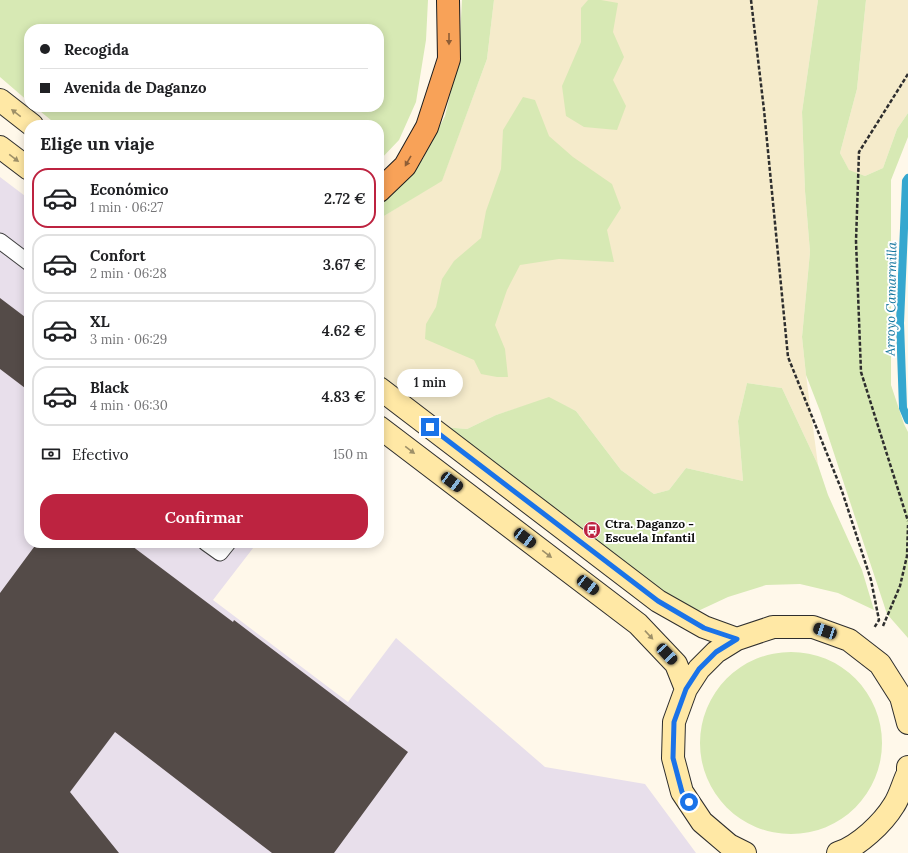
<!DOCTYPE html>
<html lang="es">
<meta charset="utf-8">
<style>
body{margin:0;font-family:Lora,serif;background:#f2f2f2;color:#202124;height:100vh;display:flex;flex-direction:column;font-size:15px;white-space:nowrap}
*{box-sizing:border-box;margin:0}
p{font-size:13px;color:#757577}
.icon{flex:none;width:22px;height:22px;fill:none;stroke:currentColor;stroke-width:2;stroke-linecap:round;stroke-linejoin:round}
.map{position:relative;flex:1;overflow:hidden}
.side{position:absolute;left:24px;top:120px;width:360px;height:428px;display:flex;flex-direction:column;background:#fff;border-radius:16px;box-shadow:0 2px 10px #0003}
.side>*{flex:none}
.hud{position:absolute;left:24px;top:24px;width:360px;height:88px;border-radius:16px;box-shadow:0 2px 10px #0003;display:grid;align-content:center;height:88px;padding:0 16px;background:#fff}
.end{position:absolute;width:18px;height:18px;margin:-9px;border:5px solid #1a73e8;background:#fff;box-shadow:0 0 0 2px #fff}
.from{border-radius:50%}
.bubble{position:absolute;height:28px;border-radius:14px;background:#fff;box-shadow:0 2px 10px #0003;font-size:13px;font-weight:600;line-height:28px;text-align:center}
.car{position:absolute;width:12px;height:24px;margin:-12px -6px;border-radius:5px;box-shadow:0 0 3px 1px #0007;background:linear-gradient(#222 24%,#8ab4d8 0 40%,#222 0 76%,#8ab4d8 0 86%,#222 0)}
.hud b{display:flex;align-items:center;gap:14px;height:38px;font-size:15px}
.hud b+b{border-top:1px solid #e0e0e0}
.hud i{width:10px;height:10px;background:#202124}
ul{padding:0;list-style:none}
li{display:flex;align-items:center;gap:12px;height:60px;margin:0 8px 6px;padding:0 8px;border:2px solid #e0e0e0;border-radius:16px}
li div{flex:1}
li b{display:block;font-size:15px}
li em{font-style:normal;font-weight:600}
li.selected{border-color:#bd2340}
li>.icon{width:36px;height:36px;stroke-width:1.5}
h2{padding:0 16px;font-size:18px;line-height:48px}
.pay{display:flex;align-items:center;gap:10px;height:44px;padding:0 16px;font-size:15px}
.pay p{margin-inline-start:auto}
.action{display:flex;gap:8px;margin-top:auto;padding:8px 16px}
.action a{flex:1;height:46px;border-radius:16px;background:#bd2340;color:#fff;font-size:16px;font-weight:600;line-height:46px;text-align:center}
.map>svg:first-child{display:block}
</style>
<div class="map">
<svg width="908" height="853" viewBox="0 0 908 853">
<rect width="100%" height="100%" fill="#fff8ea"/>
<path fill="#e8dfeb" d="M0 177 29 199V543H257L213 600 348 702 396 638 545 767 645 784 696 853H0Z"/>
<path fill="#f5ebcb" d="M494 0H818L802 112 805 191 810 252 802 337 806 375 818 465 782 388 747 383 738 421 743 481 686 468 669 490 654 494 621 470 576 411 549 398 496 415 467 429 443 427 379 377V219L442 180 487 59Z
M866 0H908V113L897 129 883 168 865 176 849 171 840 153 857 89Z"/>
<path fill="#d7e9b4" d="M0 0H428L426 40 416 102 399 140 379 161V125H57L35 107H379V29H29V102L0 77Z
M462 0H494L487 59 442 181 379 219V205L392 195 423 159 445 116 459 57Z
M588 0H601L618 3 613 32 624 57 613 80 626 106 617 130 584 127 566 116 562 86 581 42V8Z
M818 0H866L857 89 840 153 849 170 865 176 883 168 897 129 908 113V137L891 180V385L904 424 908 432V638L887 614 820 411 806 375 802 337 810 252 805 191 802 112Z
M523 97 535 100 549 136 573 157 612 184 621 208 607 230 614 262 559 259 520 265 507 290 495 325 505 349 508 377H497L481 374 474 360 425 339 426 324 436 307 442 279 454 261 481 238 486 211 501 169 503 130Z
M747 383 782 388 818 465 828 495 862 570 874 610 838 593 800 584 766 585 728 597 683 618 443 427 467 429 496 415 549 397 576 411 621 470 654 494 669 490 686 468 743 481 738 421Z
M700 743a91 91 0 1 1 182 0a91 91 0 1 1-182 0Z"/>
<g fill="none" stroke-linecap="round" stroke-linejoin="round">
<path stroke="#35a7cf" stroke-width="8" d="M908 178 906 181 900 323 903 408 908 420"/>
</g>
<path fill="#544b48" d="M0 298 29 320V391L0 369Z
M37 543H128L233 622 234 620 408 752 334 853H272L115 732 70 792 119 853H0V593Z"/>
<g fill="none" stroke-linecap="round" stroke-linejoin="round">
<defs>
<path id="service" d="M0 241 29 263
M206 543 220 553 228 543"/>
<path id="secondary" d="M0 100 32 125
M0 147 29 169
M379 388 658 601 704 627 737 639
M379 427 638 624 676 664 686 689
M745 853 729 845 702 822 682 792 673 758 674 722 686 689 699 669 716 652 737 639 773 627H813L849 640 880 664 901 697 908 723
M838 853C859 846 883 823 894 805 900 796 903 783 908 773V767"/>
<path id="trunk" d="M379 191 405 166 427 127 449 59 448 0"/>
</defs>
<use href="#service" stroke="#3f3f3f" stroke-width="17"/>
<use href="#secondary" stroke="#2e2e2e" stroke-width="24"/>
<use href="#trunk" stroke="#1d1d1d" stroke-width="24"/>
<path stroke="#2e2e2e" stroke-width="2.5" stroke-dasharray="4 2" stroke-linecap="butt" d="M751 0 764 110 788 357 842 491 871 580 879 620 874 628
M908 74 859 152 856 241 861 372 908 521
M883 626 900 586 907 556 908 525"/>
<use href="#service" stroke="#fff" stroke-width="15"/>
<use href="#secondary" stroke="#ffe8a5" stroke-width="22"/>
<use href="#trunk" stroke="#f8a258" stroke-width="22"/>
</g>
<defs><path id="oneway-solid" d="M-6-.8H1V-3.2L6.5 0L1 3.2V.8H-6Z"/></defs>
<g fill="#8e5e36">
<use href="#oneway-solid" transform="translate(449 39) rotate(90)"/>
<use href="#oneway-solid" transform="translate(408 161) rotate(120)"/>
</g>
<g fill="#9e9068">
<use href="#oneway-solid" transform="translate(16 113) rotate(-142)"/>
<use href="#oneway-solid" transform="translate(14 158) rotate(37)"/>
<use href="#oneway-solid" transform="translate(410 450) rotate(37)"/>
<use href="#oneway-solid" transform="translate(547 554) rotate(37)"/>
<use href="#oneway-solid" transform="translate(649 635) rotate(47)"/>
</g>
<g fill="none" stroke-linecap="round" stroke-linejoin="round">
<path stroke="#1a73e8" stroke-width="5" d="M430 427 658 601 704 628 737 639 716 652 699 669 686 689 674 722 673 758 682 792 689 802"/>
</g>
<defs>
<symbol id="bus-disc" viewBox="-11 -11 22 22"><circle r="9.5" fill="#bd2340" stroke="#fff"/><path d="M-5-6H5V4H4V6H2V4H-2V6H-4V4H-5ZM-3.5-4V0h7V-4ZM-3.5 1.2v1.5H-2V1.2ZM2 1.2v1.5H3.5V1.2Z" fill="#fff"/></symbol>
</defs>
<g fill-rule="evenodd">
<use href="#bus-disc" x="582" y="520" width="20" height="20"/>
</g>
<g text-anchor="middle" dominant-baseline="central" stroke-width="4" stroke-linejoin="round" paint-order="stroke">
<g font-size="12" font-weight="bold" fill="#0c0c0c" stroke="#fff" text-anchor="start">
<text x="605" y="523">Ctra. Daganzo -<tspan x="605" dy="14">Escuela Infantil</tspan></text>
</g>
<g font-size="13" font-style="italic" fill="#14759e" stroke="#fff">
<text transform="translate(891 299) rotate(-89)">Arroyo Camarmilla</text>
</g>
</g>
</svg>
<i class="end from" style="left:689px;top:802px"></i>
<i class="end" style="left:430px;top:427px"></i>
<div class="bubble" style="left:397px;top:369px;width:66px">1 min</div>
<i class="car" style="left:452px;top:482px;rotate:127deg"></i>
<i class="car" style="left:525px;top:538px;rotate:127deg"></i>
<i class="car" style="left:588px;top:585px;rotate:127deg"></i>
<i class="car" style="left:825px;top:631px;rotate:289deg"></i>
<i class="car" style="left:667px;top:654px;rotate:137deg"></i>
<div class="hud">
<b><i class="from"></i>Recogida</b>
<b><i></i>Avenida de Daganzo</b>
</div>
<section class="side">
<h2>Elige un viaje</h2>
<ul>
<li class="selected"><svg class="icon" aria-label="car" viewBox="0 0 24 24"><path d="M5 17H2v-5l4-1 3-4h7l3 4 3 1v5h-3M9 17h6M6 11h13"/><circle cx="7" cy="17" r="2"/><circle cx="17" cy="17" r="2"/></svg><div><b>Económico</b><p>1 min · 06:27</p></div><em>2.72 €</em></li>
<li><svg class="icon" aria-label="car" viewBox="0 0 24 24"><path d="M5 17H2v-5l4-1 3-4h7l3 4 3 1v5h-3M9 17h6M6 11h13"/><circle cx="7" cy="17" r="2"/><circle cx="17" cy="17" r="2"/></svg><div><b>Confort</b><p>2 min · 06:28</p></div><em>3.67 €</em></li>
<li><svg class="icon" aria-label="car" viewBox="0 0 24 24"><path d="M5 17H2v-5l4-1 3-4h7l3 4 3 1v5h-3M9 17h6M6 11h13"/><circle cx="7" cy="17" r="2"/><circle cx="17" cy="17" r="2"/></svg><div><b>XL</b><p>3 min · 06:29</p></div><em>4.62 €</em></li>
<li><svg class="icon" aria-label="car" viewBox="0 0 24 24"><path d="M5 17H2v-5l4-1 3-4h7l3 4 3 1v5h-3M9 17h6M6 11h13"/><circle cx="7" cy="17" r="2"/><circle cx="17" cy="17" r="2"/></svg><div><b>Black</b><p>4 min · 06:30</p></div><em>4.83 €</em></li>
</ul>
<div class="pay"><svg class="icon" aria-label="cash" viewBox="0 0 24 24"><path d="M3 7h18v10H3z"/><circle cx="12" cy="12" r="2"/></svg>Efectivo<p>150 m</p></div>
<div class="action"><a>Confirmar</a></div>
</section>
</div>
